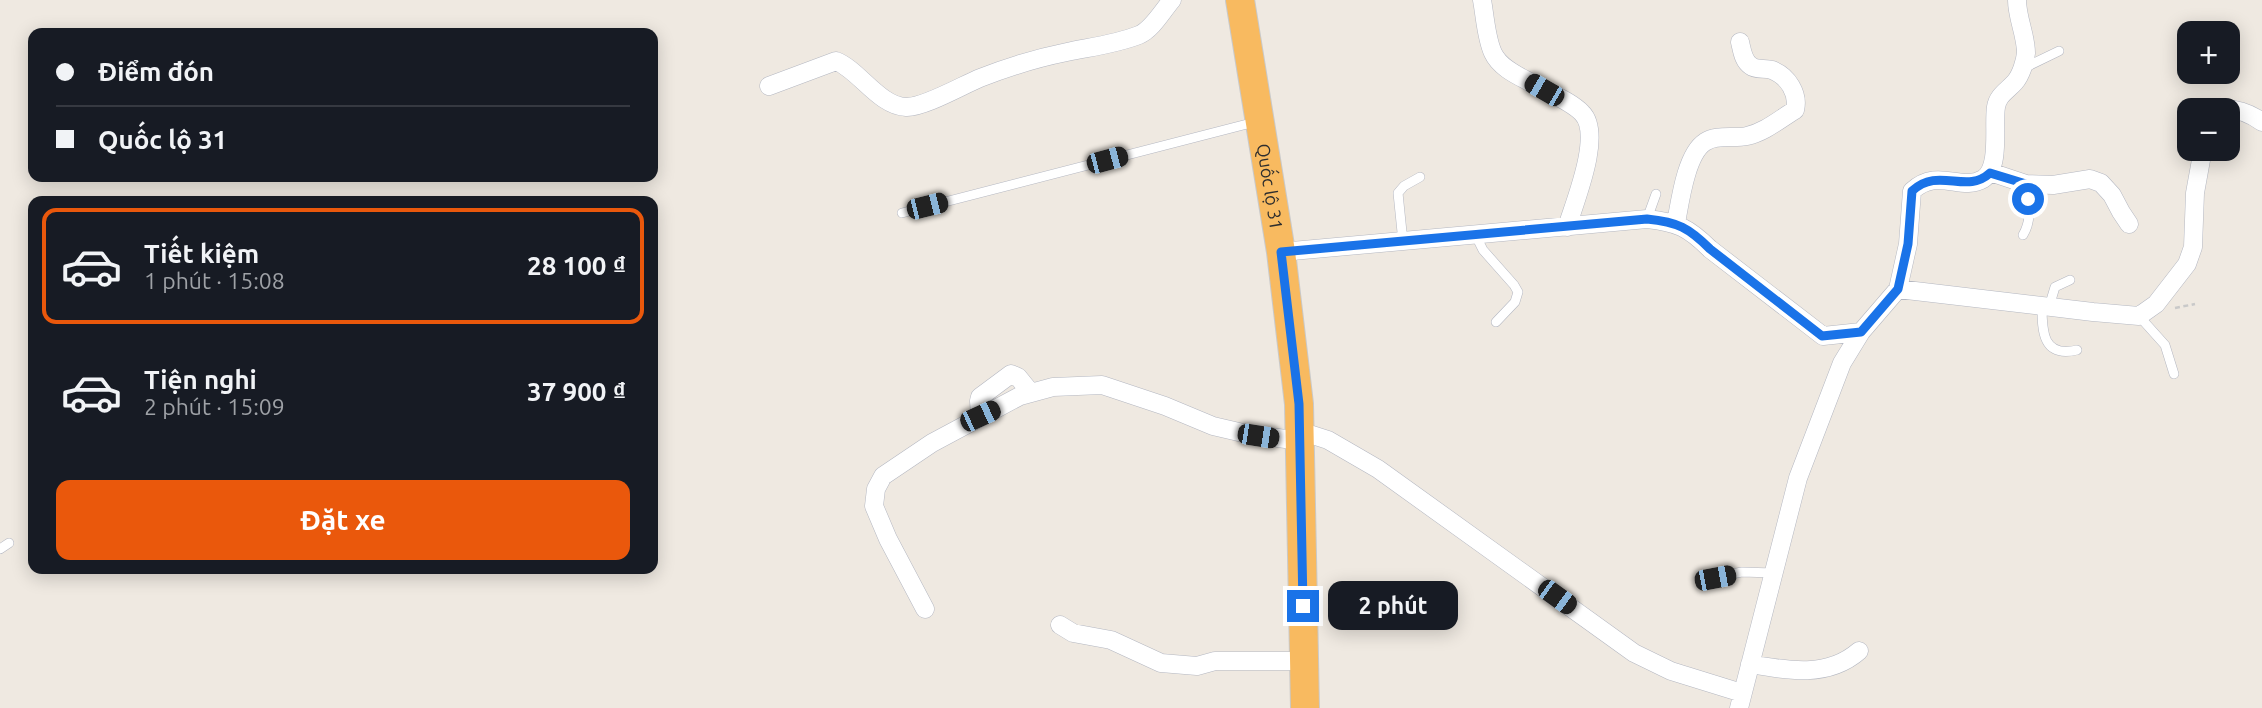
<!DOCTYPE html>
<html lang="vi">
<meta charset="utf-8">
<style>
body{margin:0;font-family:Ubuntu,sans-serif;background:#20242c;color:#f1f3f6;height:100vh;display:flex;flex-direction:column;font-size:26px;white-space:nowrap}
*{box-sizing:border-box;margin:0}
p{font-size:23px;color:#9ea1a6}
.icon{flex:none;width:38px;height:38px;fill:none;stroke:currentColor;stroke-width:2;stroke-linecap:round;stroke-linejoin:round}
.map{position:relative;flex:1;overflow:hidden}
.sheet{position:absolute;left:28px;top:196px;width:630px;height:378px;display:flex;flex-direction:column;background:#171b24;border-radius:14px;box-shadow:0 4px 18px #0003}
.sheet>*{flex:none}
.top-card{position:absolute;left:28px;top:28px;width:630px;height:154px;border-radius:14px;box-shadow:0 4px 18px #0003;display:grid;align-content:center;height:154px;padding:0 28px;background:#171b24}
.tools{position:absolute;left:2177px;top:21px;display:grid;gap:14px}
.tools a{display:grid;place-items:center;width:63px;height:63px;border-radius:14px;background:#171b24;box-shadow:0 4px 18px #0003;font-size:35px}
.end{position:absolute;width:32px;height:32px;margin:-16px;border:9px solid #1a73e8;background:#fff;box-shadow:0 0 0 4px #fff}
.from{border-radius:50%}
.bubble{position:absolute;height:49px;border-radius:14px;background:#171b24;box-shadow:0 4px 18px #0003;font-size:23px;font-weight:600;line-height:49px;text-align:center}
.car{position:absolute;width:21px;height:42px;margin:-21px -10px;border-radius:9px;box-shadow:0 0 5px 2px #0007;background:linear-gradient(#222 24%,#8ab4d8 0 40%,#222 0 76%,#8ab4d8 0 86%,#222 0)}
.top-card b{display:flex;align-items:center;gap:24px;height:66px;font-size:26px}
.top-card b+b{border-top:2px solid #363941}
.top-card i{width:18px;height:18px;background:#f1f3f6}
ul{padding:12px 0 0;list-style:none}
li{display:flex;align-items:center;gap:21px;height:116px;margin:0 14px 10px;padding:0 14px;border:4px solid transparent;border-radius:14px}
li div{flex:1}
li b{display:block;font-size:26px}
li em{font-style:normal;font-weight:600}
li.current{border-color:#ea580c}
li>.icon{width:63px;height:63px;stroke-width:1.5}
.action{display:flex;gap:14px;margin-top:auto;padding:14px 28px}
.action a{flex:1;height:80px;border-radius:14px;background:#ea580c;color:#fff;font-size:28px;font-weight:600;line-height:80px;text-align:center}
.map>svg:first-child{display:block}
</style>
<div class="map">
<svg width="2262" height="708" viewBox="0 0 2262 708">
<rect width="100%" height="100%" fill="#efe9e1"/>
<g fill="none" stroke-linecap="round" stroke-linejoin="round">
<defs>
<path id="service" d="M2024 68 2059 51
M902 213 1255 122
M1647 219 1656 194
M2023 235C2033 218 2028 203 2026 184
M1476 236 1483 250 1514 285 1518 292 1515 302 1496 322
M1403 242 1398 193 1404 186 1420 177
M2042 306C2042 332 2043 358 2077 350
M2049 307 2055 287 2070 280
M2139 316 2165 345 2174 374
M0 549 9 543
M1715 577 1742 572 1773 573"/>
<path id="minor" d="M1482 0C1485 16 1486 38 1493 53 1499 66 1514 74 1526 80 1542 90 1570 100 1582 113 1603 134 1575 201 1567 227
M769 86 836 61C859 70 879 106 906 107 923 108 963 85 980 78 1008 67 1037 58 1067 52 1091 47 1116 44 1139 35 1152 30 1163 10 1172 0
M2219 110C2234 107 2250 113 2262 122
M1990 172 2026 184 2053 185 2090 179 2101 183 2112 195 2121 212 2129 224
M1676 223C1680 202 1686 154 1705 142 1717 134 1734 139 1747 136 1765 132 1780 119 1795 110 1799 94 1788 76 1772 70 1765 68 1756 70 1751 66 1743 61 1742 50 1740 42
M1281 252 1647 219C1677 222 1689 228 1710 249L1823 336 1861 332 1842 363 1798 478 1739 708
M1898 289 2093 312 2139 316 2156 304 2187 264 2193 247 2195 193 2203 149
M1861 332 1898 289 1908 244 1912 191C1938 167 1961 192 1983 179 2001 168 1993 125 1996 107 1998 95 2007 91 2015 82 2021 75 2025 62 2026 53 2026 35 2017 18 2017 0
M980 416 979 401 980 397 1011 374 1018 377 1031 393
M1300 431 1328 440 1378 469 1634 653 1671 671 1742 693
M925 609 888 539 874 506 876 489 883 476 932 443 1020 396 1053 387 1102 385 1165 406 1213 426 1243 433 1300 441
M1060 625 1073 633 1111 640 1161 663 1197 666 1215 661H1304
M1750 664C1788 671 1828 678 1859 651"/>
<g id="trunk">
<path id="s1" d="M1240 0 1281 252 1299 404 1305 708"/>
</g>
</defs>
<use href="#service" stroke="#b4b7c1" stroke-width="10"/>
<use href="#minor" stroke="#b4b7c1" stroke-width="19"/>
<use href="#trunk" stroke="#c9c9c9" stroke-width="30"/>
<path stroke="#c9c9c9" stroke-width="2.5" stroke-dasharray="5 3.5" stroke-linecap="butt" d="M2175 308 2195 304"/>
<use href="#service" stroke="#fff" stroke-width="9"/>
<use href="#minor" stroke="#fff" stroke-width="18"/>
<use href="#trunk" stroke="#f8ba60" stroke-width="28"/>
</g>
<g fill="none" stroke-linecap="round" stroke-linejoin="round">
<path stroke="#1a73e8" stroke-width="9" d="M1303 606 1299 404 1281 252 1647 219C1678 222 1689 228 1710 249L1822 336 1861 332 1898 289 1908 244 1912 191C1939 166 1966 195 1990 173L2026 184 2028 199"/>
</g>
<g text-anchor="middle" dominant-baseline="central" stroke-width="6" stroke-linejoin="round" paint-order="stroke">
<g font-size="18" fill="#2e2e2e" stroke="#fff">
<text stroke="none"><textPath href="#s1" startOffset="189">Quốc lộ 31</textPath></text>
</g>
</g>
</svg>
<div class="tools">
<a>+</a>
<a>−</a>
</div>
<i class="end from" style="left:2028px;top:199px"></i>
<i class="end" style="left:1303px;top:606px"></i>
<div class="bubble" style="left:1328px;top:581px;width:130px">2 phút</div>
<i class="car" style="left:1544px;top:90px;rotate:300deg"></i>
<i class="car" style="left:1107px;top:160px;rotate:75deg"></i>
<i class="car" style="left:927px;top:206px;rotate:76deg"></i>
<i class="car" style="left:980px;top:416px;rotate:65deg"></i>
<i class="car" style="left:1258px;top:436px;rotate:99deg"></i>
<i class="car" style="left:1715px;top:578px;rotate:79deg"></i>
<i class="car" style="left:1557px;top:597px;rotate:126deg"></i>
<div class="top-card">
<b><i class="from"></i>Điểm đón</b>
<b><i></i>Quốc lộ 31</b>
</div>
<section class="sheet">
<ul>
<li class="current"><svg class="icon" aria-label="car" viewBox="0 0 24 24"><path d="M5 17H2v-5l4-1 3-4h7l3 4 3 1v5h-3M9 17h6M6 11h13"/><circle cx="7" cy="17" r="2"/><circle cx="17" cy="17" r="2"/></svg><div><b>Tiết kiệm</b><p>1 phút · 15:08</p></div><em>28 100 ₫</em></li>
<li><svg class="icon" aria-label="car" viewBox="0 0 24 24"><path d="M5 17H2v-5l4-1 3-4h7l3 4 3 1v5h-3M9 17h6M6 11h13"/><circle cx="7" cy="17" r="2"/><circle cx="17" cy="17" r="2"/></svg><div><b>Tiện nghi</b><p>2 phút · 15:09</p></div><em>37 900 ₫</em></li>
</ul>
<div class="action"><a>Đặt xe</a></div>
</section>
</div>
